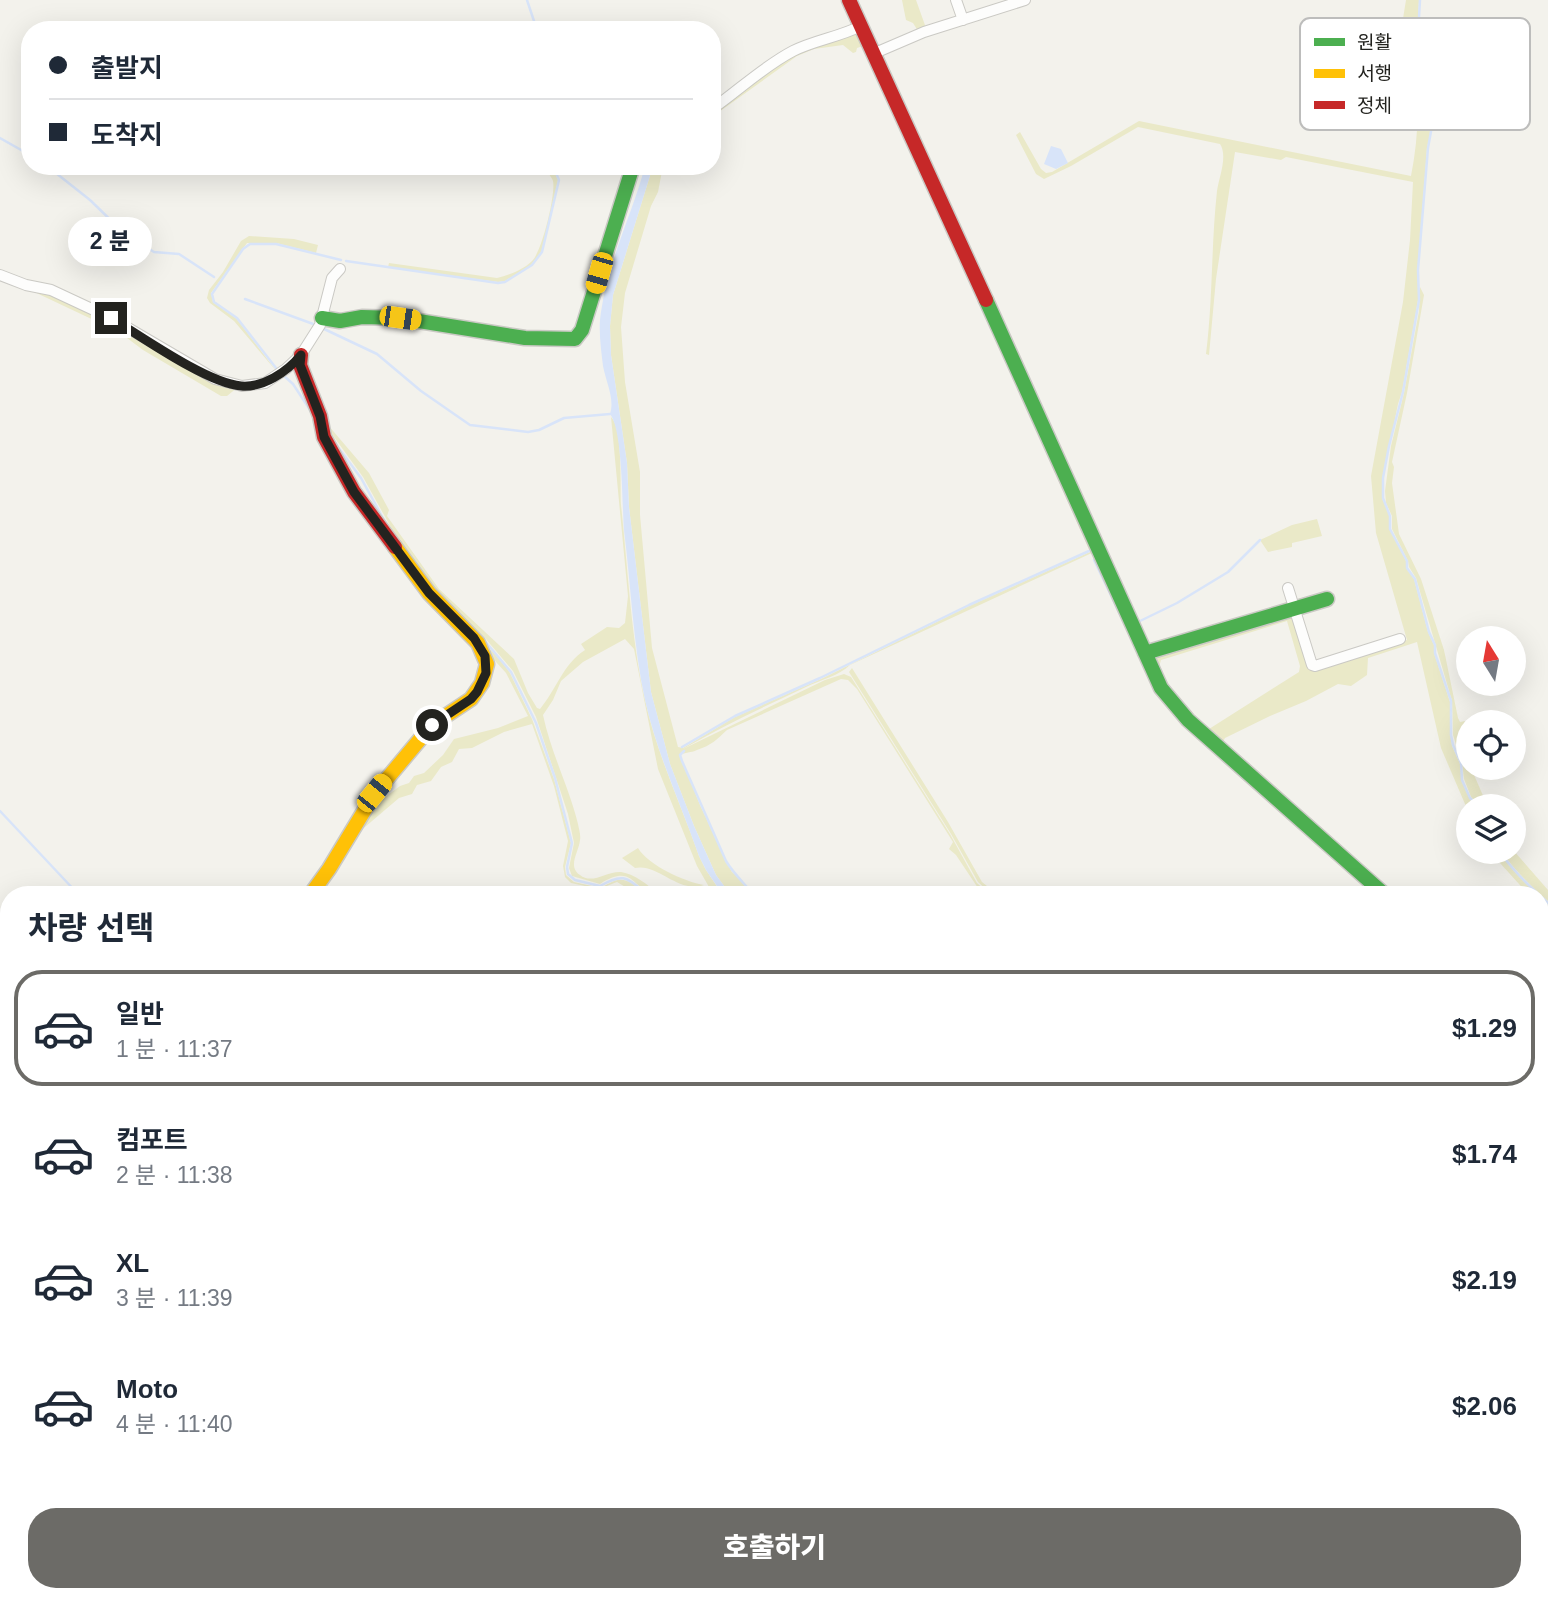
<!DOCTYPE html>
<html lang="ko">
<meta charset="utf-8">
<style>
body{margin:0;font-family:Arial,"Noto Sans KR",sans-serif;background:#f6f6f7;color:#1f2937;height:100vh;display:flex;flex-direction:column;font-size:26px;white-space:nowrap}
*{box-sizing:border-box;margin:0}
p{font-size:23px;color:#747a83}
.icon{flex:none;width:38px;height:38px;fill:none;stroke:currentColor;stroke-width:2;stroke-linecap:round;stroke-linejoin:round}
.map{position:relative;flex:1;overflow:hidden}
.panel{position:absolute;left:0px;top:886px;width:1549px;height:716px;display:flex;flex-direction:column;background:#fff;border-radius:28px 28px 0 0;box-shadow:0 7px 28px #0002}
.panel>*{flex:none}
.banner{position:absolute;left:21px;top:21px;width:700px;height:154px;border-radius:28px;box-shadow:0 7px 28px #0002;display:grid;align-content:center;height:154px;padding:0 28px;background:#fff}
.needle{width:46px;rotate:349deg}
.tools{position:absolute;left:1456px;top:626px;display:grid;gap:14px}
.tools a{display:grid;place-items:center;width:70px;height:70px;border-radius:50%;background:#fff;box-shadow:0 7px 28px #0002;font-size:35px}
.end{position:absolute;width:32px;height:32px;margin:-16px;border:9px solid #23231f;background:#fff;box-shadow:0 0 0 4px #fff}
.from{border-radius:50%}
.bubble{position:absolute;height:49px;border-radius:24px;background:#fff;box-shadow:0 7px 28px #0002;font-size:23px;font-weight:800;line-height:49px;text-align:center}
.car{position:absolute;width:21px;height:42px;margin:-21px -10px;border-radius:9px;box-shadow:0 0 5px 2px #0007;background:linear-gradient(#f5c518 24%,#345 0 40%,#f5c518 0 76%,#345 0 86%,#f5c518 0)}
.banner b{display:flex;align-items:center;gap:24px;height:66px;font-size:26px}
.banner b+b{border-top:2px solid #e0e1e3}
.banner i{width:18px;height:18px;background:#1f2937}
ul{padding:0;list-style:none}
li{display:flex;align-items:center;gap:21px;height:116px;margin:0 14px 10px;padding:0 14px;border:4px solid transparent;border-radius:28px}
li div{flex:1}
li b{display:block;font-size:26px}
li em{font-style:normal;font-weight:800}
li.selected{border-color:#6c6b67}
li>.icon{width:63px;height:63px;stroke-width:1.5}
h2{padding:0 28px;font-size:32px;line-height:84px}
.primary-button{display:flex;gap:14px;margin-top:auto;padding:14px 28px}
.primary-button a{flex:1;height:80px;border-radius:28px;background:#6c6b67;color:#fff;font-size:28px;font-weight:800;line-height:80px;text-align:center}
.map>svg:first-child{display:block}
</style>
<div class="map">
<svg width="1548" height="1600" viewBox="0 0 1548 1600">
<rect width="100%" height="100%" fill="#f3f2ec"/>
<path fill="#eae9c8" fill-rule="evenodd" d="M902 0H916L926 28 918 31 913 23 906 20Z
M1406 0H1419L1418 17 1432 104V126L1427 148 1418 270V300L1402 392 1398 404 1383 478 1382 498 1390 516V529L1406 561 1407 568 1414 579 1428 632 1434 645V653L1450 702 1451 735 1452 746 1460 764 1462 780 1470 798 1478 807H1468V811L1441 748 1417 642 1368 658 1367 675 1351 686 1338 684 1306 701 1270 716 1225 738 1221 745 1186 714 1153 665 1158 656 1292 615 1310 670 1407 640 1376 533 1371 476 1403 302 1410 240 1413 182 1286 157 1281 160 1235 152 1216 279 1209 355 1206 354C1213 300 1211 245 1217 191 1219 177 1228 156 1220 144L1138 127 1071 166 1044 179 1036 174 1016 135 1020 132 1041 169 1046 173 1052 172 1139 121 1411 176C1420 130 1421 83 1407 38L1400 37ZM1287 621 1300 666 1299 672 1209 729 1178 701 1159 667 1161 660Z
M859 32 874 55 1094 552 850 665C839 676 820 680 806 687 764 707 724 725 683 749L825 680 844 674 851 677 950 834 977 883 989 894H982L956 855 949 849 953 842 857 689 848 680 841 679 727 730C716 740 712 745 697 750 691 753 685 752 680 755L700 805 726 861 732 872 741 879 752 894H730L716 875 694 826 670 764 651 692 629 507 627 463 611 355 610 326 613 295 653 166H663L658 192 651 206 625 293 621 327 625 382 640 472V515L652 648 678 747 683 748 735 717 821 679 969 606 1090 552 866 45 857 48 856 52 853 53 843 45 814 49 797 56 712 117V114L793 53 811 45Z
M527 166H552L558 180 542 252 532 265 505 281 498 282 388 267 389 263 497 278C509 275 523 270 532 261 542 252 556 193 553 181 552 178 549 174 547 172Z
M249 236 294 239 318 245 316 253 276 243H247L211 293 213 302 237 319 277 372 234 321 210 303 207 298 209 290 223 272 241 241Z
M1420 287 1424 295 1407 393 1392 462 1394 467 1392 483 1399 534 1421 579 1444 650 1458 718 1460 722 1465 721 1462 730 1468 768H1471L1488 807H1480L1471 797 1464 779 1462 763 1453 735 1452 701 1416 578 1409 567 1408 561 1392 529V516L1386 503 1385 491 1391 446 1404 393 1419 311Z
M28 289 51 291 238 387 227 396H221L143 350 119 332Z
M611 417C623 427 620 487 621 505 628 569 631 638 645 700 657 755 681 804 699 856L706 870 722 894H713L697 866 658 769 634 649 625 639 583 662 561 681 553 700 543 715C551 753 569 787 578 824 579 830 581 835 580 840 579 852 567 866 580 875 592 885 607 871 621 872 635 874 648 885 658 894 632 894 636 861 600 884L572 876 569 868 574 843 568 814 536 717 513 671 485 638 434 588 394 533 363 477 326 426 328 425 369 473 389 510 387 516 439 589 514 659 528 693 537 708 540 709C556 690 563 664 585 650L581 644 607 627 619 628 625 623 628 596Z
M1317 519 1322 536 1292 543V547L1268 552 1260 540 1292 525Z
M431 590 500 659 510 673 532 719 554 779 571 843 565 867 566 875 574 882 601 888C622 875 626 878 645 894H637L617 882 599 889 571 883 565 877 563 866 568 841 554 786 532 724 504 732 472 748 459 749 452 762 441 767 431 781 417 785 412 794 399 798 358 833 364 813 400 786 409 783 414 776 424 773 443 755 454 739 498 728 528 716 506 673Z
M852 668 948 822 982 882 997 894H991L978 882 951 834 849 672Z
M638 848C648 865 685 882 704 885 678 894 658 863 635 868L622 858Z
M1514 851 1548 890V901C1531 886 1515 871 1502 852Z
M1490 852H1500C1510 868 1523 881 1537 894H1528Z
M9 1258V1400L0 1397V1265Z
M1533 1592 1535 1594 1528 1600H1368L1362 1593Z
M270 1593H440L427 1600H275Z
M952 1593V1592L1112 1593 1108 1595 1109 1600H950Z"/>
<path fill="#d8e4f9" d="M1051 146 1061 149 1068 163 1056 169 1044 164Z
M645 166H653L613 295 610 326 611 355 627 463 629 507 651 692 670 764 694 826 716 875 730 894 721 892 706 870 699 856C681 804 657 754 645 700 633 644 631 586 624 530 622 506 623 430 610 414 615 399 606 382 603 366 601 349 598 329 601 312 608 261 632 215 645 166Z"/>
<g fill="none" stroke-linecap="round" stroke-linejoin="round">
<path stroke="#d8e4f9" stroke-width="2.5" d="M527 0 537 30
M1420 0 1419 17 1433 104 1432 126 1428 148 1418 270 1419 300 1403 392 1389 446 1383 478V498L1390 516V529L1407 561V568L1415 579 1429 632 1435 645V653L1451 701V735L1453 745 1461 763 1462 780 1470 798 1479 807
M0 138 30 155
M47 166 90 200 125 234 154 252 179 254 214 277
M346 261 498 283 505 282 532 265 542 252 559 180 553 166
M245 299 316 325
M322 328 377 354 421 391 470 425 528 432 539 430 564 418 610 414
M276 368 237 318 214 302 212 294 243 249 250 244H276L341 260
M283 375 293 384 312 413
M335 443 361 478 384 520
M1094 560 1126 627
M1138 622 1177 603 1228 572 1260 540
M484 640 511 672 536 723 555 778 572 843 567 867 568 874 575 880 600 886C624 872 627 878 647 894
M682 747 735 716 820 678 969 605 1089 551
M684 751 680 755 682 761 726 861C733 873 744 883 753 894
M0 811 78 894
M1500 852C1511 868 1524 881 1538 894
M1540 896 1548 903
M0 1012 6 1022 9 1038
M1540 1111 1548 1101
M0 1115 9 1107
M1540 1208 1548 1203
M0 1398 9 1400
M1540 1571 1548 1580
M269 1592 274 1600
M473 1592 479 1600
M594 1600 613 1592"/>
<defs>
<path id="street" d="M956 0 963 20
M875 53 924 32 1025 0
M712 109C739 90 764 66 793 51 815 40 839 37 861 26
M0 275 26 285 51 290 111 318 215 379 242 386 265 383 286 369 301 355 320 325 332 278 340 269
M1288 588 1312 665 1315 666 1400 639
M1295 1592 1296 1600"/>
<path id="fast" d="M986 300 1161 688 1188 720 1384 894
M322 318 340 321 362 317 400 318 525 338 575 339 582 330 633 166
M1145 653 1327 599
M1540 1030 1548 1038"/>
<path id="slow" d="M311 894 329 869 375 793 432 725 471 699 482 683 487 664 478 643 429 593 395 547"/>
<path id="jam" d="M849 0 986 300
M301 355 300 365 320 416 324 437 354 492 395 547"/>
</defs>
<use href="#street" stroke="#cac9c4" stroke-width="12"/>
<use href="#fast" stroke="#cac9c4" stroke-width="17"/>
<use href="#slow" stroke="#cac9c4" stroke-width="17"/>
<use href="#jam" stroke="#cac9c4" stroke-width="17"/>
<use href="#street" stroke="#fdfdfc" stroke-width="10"/>
<use href="#fast" stroke="#4caf50" stroke-width="14"/>
<use href="#slow" stroke="#ffc107" stroke-width="14"/>
<use href="#jam" stroke="#c62828" stroke-width="14"/>
</g>
<g fill="none" stroke-linecap="round" stroke-linejoin="round">
<path stroke="#23231f" stroke-width="9" d="M111 318C142 337 207 383 241 386 263 388 287 372 301 355L300 365 320 416 324 437 354 492 429 593 474 638 485 656 486 673 477 692 471 699 432 725"/>
</g>
<rect x="1300" y="18" width="230" height="112" rx="10" fill="#fff" stroke="#bdbdbc" stroke-width="2"/>
<rect x="1314" y="38" width="31" height="8" fill="#4caf50"/>
<rect x="1314" y="69" width="31" height="9" fill="#ffc107"/>
<rect x="1314" y="101" width="31" height="8" fill="#c62828"/>
<g font-size="19" fill="#23231f">
<text x="1357" y="49">원활</text>
<text x="1357" y="80">서행</text>
<text x="1357" y="112">정체</text>
</g>
</svg>
<div class="tools">
<a><svg class="needle" viewBox="-14 -14 28 28"><path d="M0-13l5 13h-10z" fill="#e53935"/><path d="M0 13l5-13h-10z" fill="#747a83"/></svg></a>
<a><svg class="icon" aria-label="locate" viewBox="0 0 24 24"><circle cx="12" cy="12" r="6"/><path d="M12 2v4M12 18v4M2 12h4M18 12h4"/></svg></a>
<a><svg class="icon" aria-label="layers" viewBox="0 0 24 24"><path d="M12 4l9 5-9 5-9-5zM3 14l9 5 9-5"/></svg></a>
</div>
<i class="end from" style="left:432px;top:725px"></i>
<i class="end" style="left:111px;top:318px"></i>
<div class="bubble" style="left:68px;top:217px;width:84px">2 분</div>
<i class="car" style="left:599px;top:273px;rotate:196deg"></i>
<i class="car" style="left:400px;top:318px;rotate:98deg"></i>
<i class="car" style="left:374px;top:793px;rotate:39deg"></i>
<div class="banner">
<b><i class="from"></i>출발지</b>
<b><i></i>도착지</b>
</div>
<section class="panel">
<h2>차량 선택</h2>
<ul>
<li class="selected"><svg class="icon" aria-label="car" viewBox="0 0 24 24"><path d="M5 17H2v-5l4-1 3-4h7l3 4 3 1v5h-3M9 17h6M6 11h13"/><circle cx="7" cy="17" r="2"/><circle cx="17" cy="17" r="2"/></svg><div><b>일반</b><p>1 분 · 11:37</p></div><em>$1.29</em></li>
<li><svg class="icon" aria-label="car" viewBox="0 0 24 24"><path d="M5 17H2v-5l4-1 3-4h7l3 4 3 1v5h-3M9 17h6M6 11h13"/><circle cx="7" cy="17" r="2"/><circle cx="17" cy="17" r="2"/></svg><div><b>컴포트</b><p>2 분 · 11:38</p></div><em>$1.74</em></li>
<li><svg class="icon" aria-label="car" viewBox="0 0 24 24"><path d="M5 17H2v-5l4-1 3-4h7l3 4 3 1v5h-3M9 17h6M6 11h13"/><circle cx="7" cy="17" r="2"/><circle cx="17" cy="17" r="2"/></svg><div><b>XL</b><p>3 분 · 11:39</p></div><em>$2.19</em></li>
<li><svg class="icon" aria-label="car" viewBox="0 0 24 24"><path d="M5 17H2v-5l4-1 3-4h7l3 4 3 1v5h-3M9 17h6M6 11h13"/><circle cx="7" cy="17" r="2"/><circle cx="17" cy="17" r="2"/></svg><div><b>Moto</b><p>4 분 · 11:40</p></div><em>$2.06</em></li>
</ul>
<div class="primary-button"><a>호출하기</a></div>
</section>
</div>
